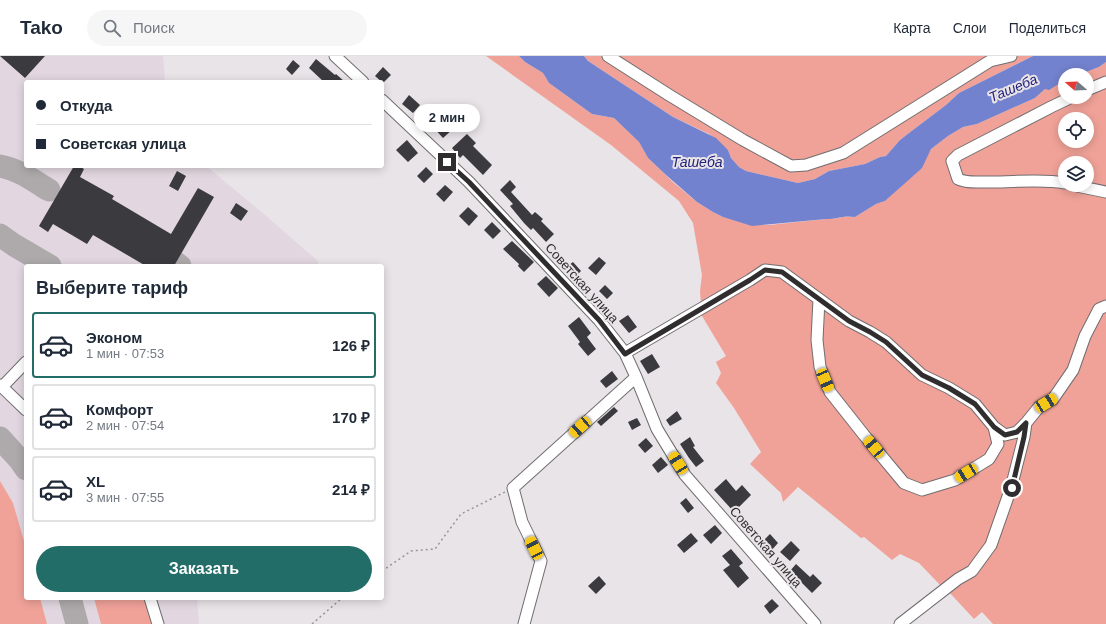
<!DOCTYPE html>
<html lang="ru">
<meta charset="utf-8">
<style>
body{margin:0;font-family:Arial,sans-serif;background:#f6f6f7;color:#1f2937;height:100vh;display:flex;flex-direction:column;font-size:15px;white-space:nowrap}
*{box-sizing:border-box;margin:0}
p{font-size:13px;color:#747a83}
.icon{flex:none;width:22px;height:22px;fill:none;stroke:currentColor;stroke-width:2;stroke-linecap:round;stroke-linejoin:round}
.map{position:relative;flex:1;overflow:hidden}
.sheet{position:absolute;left:24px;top:208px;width:360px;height:336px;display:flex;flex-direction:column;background:#fff;border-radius:4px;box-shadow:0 2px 10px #0003}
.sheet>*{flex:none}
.hud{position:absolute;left:24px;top:24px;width:360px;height:88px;border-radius:4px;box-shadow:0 2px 10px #0003;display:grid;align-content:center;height:88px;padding:0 12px;background:#fff}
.needle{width:26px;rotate:289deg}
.fabs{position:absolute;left:1058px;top:12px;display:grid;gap:8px}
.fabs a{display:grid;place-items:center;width:36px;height:36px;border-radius:50%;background:#fff;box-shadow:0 2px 10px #0003;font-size:20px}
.end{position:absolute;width:18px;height:18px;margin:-9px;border:5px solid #2f2d2e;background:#fff;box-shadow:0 0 0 2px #fff}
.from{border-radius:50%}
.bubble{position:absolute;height:28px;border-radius:14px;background:#fff;box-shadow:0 2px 10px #0003;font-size:13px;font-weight:600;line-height:28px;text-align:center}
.car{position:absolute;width:12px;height:24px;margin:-12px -6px;border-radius:5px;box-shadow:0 0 3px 1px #0007;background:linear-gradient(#f5c518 24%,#345 0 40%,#f5c518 0 76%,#345 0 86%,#f5c518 0)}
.hud b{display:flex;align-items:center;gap:14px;height:38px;font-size:15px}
.hud b+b{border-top:1px solid #e0e1e3}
.hud i{width:10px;height:10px;background:#1f2937}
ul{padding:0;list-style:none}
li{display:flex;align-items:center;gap:12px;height:66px;margin:0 8px 6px;padding:0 4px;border:2px solid #e0e1e3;border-radius:4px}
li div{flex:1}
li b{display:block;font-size:15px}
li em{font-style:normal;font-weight:600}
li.selected{border-color:#236d68}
li>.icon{width:36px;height:36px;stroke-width:1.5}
h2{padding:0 12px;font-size:18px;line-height:48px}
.action{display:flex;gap:8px;margin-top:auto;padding:8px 12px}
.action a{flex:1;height:46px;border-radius:24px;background:#236d68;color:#fff;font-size:16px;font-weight:600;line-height:46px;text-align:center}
header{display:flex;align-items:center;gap:24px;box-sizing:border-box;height:56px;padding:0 20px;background:#fff;border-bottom:1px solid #e0e1e3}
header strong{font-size:19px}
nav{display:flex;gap:22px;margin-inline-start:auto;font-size:14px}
.search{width:280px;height:36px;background:#f6f6f7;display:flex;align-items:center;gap:10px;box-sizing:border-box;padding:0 14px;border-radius:22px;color:#747a83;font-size:15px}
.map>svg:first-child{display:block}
</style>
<header>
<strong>Tako</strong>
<div class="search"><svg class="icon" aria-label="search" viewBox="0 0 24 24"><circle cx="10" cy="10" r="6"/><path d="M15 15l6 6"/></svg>Поиск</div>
<nav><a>Карта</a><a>Слои</a><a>Поделиться</a></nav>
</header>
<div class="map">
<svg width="1106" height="568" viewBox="0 0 1106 568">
<rect width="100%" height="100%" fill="#e9e4e8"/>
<path fill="#e2d7e0" d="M0 0H163L165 26H26V110H206L265 159 319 206 316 210H26V542H197L199 568H0Z"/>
<path fill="#f0a298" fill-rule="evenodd" d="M486 0H519L525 6 543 17 549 27 592 58 614 62 639 86 648 102 674 127 697 146 713 156 723 161 756 169H769L826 163C838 163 843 159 855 161L876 148 885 145 898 133 927 100 931 93 948 80 963 71 977 68 1035 42 1045 33H1049L1065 24V41H1087V19H1078L1099 11 1106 6V568H993L982 556 974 563 949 536 941 530 919 507 900 498 892 504 864 481 861 482 798 431 783 446 781 437 750 408 761 396 734 352 716 327 721 317 716 306 726 300 702 260 700 235 702 219 693 167 679 145 611 89ZM1065 63H1087V85H1065ZM1065 107H1087V129H1065Z
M584 0H1033L959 37 946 49 909 77 900 84 886 100 880 101 865 108 829 115 815 123 798 127 746 115 739 111 731 102 728 94 709 78 673 61 588 5Z
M0 425 13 447 26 492V542H40L47 568H0Z
M94 542H145L154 568H101Z"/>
<path fill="#7382ce" d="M519 0H584L588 5 673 61 716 82 728 94 731 102 739 111 746 115 798 127 815 123 829 115 865 108 880 101 886 100 900 84 909 77 946 49 959 37 1033 0H1106V6L1099 11 1078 19H1065V24L1049 34 1045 33 1035 42 977 68 963 71 948 80 931 93 922 112 885 145 876 148 855 161C843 159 838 163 826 163L752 170 723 161 713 156 697 146 666 119 648 102 639 86 614 62 592 58 549 27 543 17 525 6Z"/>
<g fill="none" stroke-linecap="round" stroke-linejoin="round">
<path stroke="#aeaaac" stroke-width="23" d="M0 110C18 113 34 125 49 134
M0 179 14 189 50 210
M176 207 180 210
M0 382 19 403 26 413
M70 542 77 568"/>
</g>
<path fill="#3b3a3e" d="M0 0H45L25 22Z
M316 3 335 19 336 18 345 26H324L309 12Z
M293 4 300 10 292 19 286 13Z
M383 11 391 19 383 27 375 20Z
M409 39 420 49 413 57 402 48Z
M435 55 453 73 443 82 432 70 430 73 423 66Z
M467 78 476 87 473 90 492 109 483 119 463 99 460 102 452 92Z
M407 84 418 97 408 106 396 94Z
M74 110H79L84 113 80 121 114 140 112 143 171 178 198 132 214 141 174 210H146L93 179 87 188 53 168 48 176 39 170Z
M426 111 433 118 424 127 417 120Z
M177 115 186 120 178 135 169 130Z
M510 124 516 131 511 136 532 159 535 156 543 163 541 165 554 178 546 186 533 172 531 174 524 167 510 150 513 148 500 134Z
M445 129 453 136 444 146 436 138Z
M236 147 248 155 241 165 230 157Z
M468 151 478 160 469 170 459 160Z
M492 166 501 175 493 183 484 174Z
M512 185 534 206 524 216 518 210 519 208 503 193Z
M599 201 606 207 596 219 588 212Z
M573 206 581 215 574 222 565 212Z
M546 220 558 232 549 241 537 228Z
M605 229 613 237 607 243 599 235Z
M628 259 637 271 629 277 619 265Z
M579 261 591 277 587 281 596 293 588 300 578 288 580 286 568 270Z
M652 298 660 311 648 318 640 305Z
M612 315 618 323 606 332 600 325Z
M614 351 618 355 601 370 597 366Z
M677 355 682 363 670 370 666 364Z
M637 362 641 369 632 374 628 366Z
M690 381 695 390 693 391 704 405 696 411 689 402 680 388Z
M646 382 653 390 645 397 638 389Z
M661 401 668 409 658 417 652 409Z
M726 423 736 435 742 429 751 439 734 456 714 434Z
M686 442 694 452 688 457 680 447Z
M715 469 722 477 711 488 703 479Z
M691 477 698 485 684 497 677 489Z
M770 478 778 487 770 496 761 487Z
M791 485 800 494 790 505 780 496Z
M731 493 743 507 739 510 749 522 738 532 723 514 730 509 722 500Z
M796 508 810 521 813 518 822 527 812 537 790 515Z
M599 520 606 528 596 538 588 530Z
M772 543 779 550 770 558 764 550Z"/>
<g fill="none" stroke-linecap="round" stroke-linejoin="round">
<defs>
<path id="minor" d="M335 0 363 26
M608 0 669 39 743 84 791 110 806 109 843 97 990 5 1011 0
M1087 34 1106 26
M382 44 469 126 599 264 625 297 636 321 657 373 685 419 815 568
M1065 127C1038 122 1010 127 983 126 974 126 967 127 958 123L952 105 958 99 1051 51 1072 41
M1072 129 1106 136
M819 243 817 284 820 311 830 336 864 379 904 427 922 434 955 424 989 403 998 388 994 371
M625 297 750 224 765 214 782 216 849 265 870 276 886 286 922 319 949 332 975 348 994 371 1005 379 1017 376 1026 367
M0 329 26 354
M2 331 26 306
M150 542 158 568
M524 568 541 505 522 466 513 432 636 321
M900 568 958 523 972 515 991 489 1011 432 1024 381 1026 367 1039 351 1053 343 1073 314 1085 280 1099 253 1106 250"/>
</defs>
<use href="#minor" stroke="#716d70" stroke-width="13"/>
<path stroke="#979496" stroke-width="1.5" stroke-dasharray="2 3" stroke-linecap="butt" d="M382 515 411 495 435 493 461 458 505 436
M312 568 342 542"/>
<use href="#minor" stroke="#fff" stroke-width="11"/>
</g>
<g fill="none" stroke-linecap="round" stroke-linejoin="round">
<path stroke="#2f2d2e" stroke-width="5" d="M447 106 469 126 599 264 625 298 750 224 765 214 782 216 849 265 870 276 886 286 922 319 949 332 975 348 994 371 1005 379 1017 376 1026 367 1024 381 1012 432"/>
</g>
<g text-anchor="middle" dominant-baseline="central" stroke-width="4" stroke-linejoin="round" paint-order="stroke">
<g font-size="13" fill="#2f2d2e" stroke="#e9e4e8">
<text transform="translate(582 227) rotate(48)">Советская улица</text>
<text transform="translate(766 491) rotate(49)">Советская улица</text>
</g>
<g font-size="14" font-style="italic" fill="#21227b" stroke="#e9e4e8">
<text transform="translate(1013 32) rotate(-23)">Ташеба</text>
<text x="697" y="106">Ташеба</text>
</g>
</g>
</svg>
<div class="fabs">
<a><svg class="needle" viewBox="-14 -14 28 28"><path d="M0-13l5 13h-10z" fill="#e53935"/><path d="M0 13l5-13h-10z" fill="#747a83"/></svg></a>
<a><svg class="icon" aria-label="locate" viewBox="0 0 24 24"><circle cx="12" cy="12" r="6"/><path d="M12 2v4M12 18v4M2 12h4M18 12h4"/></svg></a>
<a><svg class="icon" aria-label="layers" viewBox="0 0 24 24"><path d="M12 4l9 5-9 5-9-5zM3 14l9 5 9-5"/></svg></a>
</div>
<i class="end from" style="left:1012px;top:432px"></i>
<i class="end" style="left:447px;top:106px"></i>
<div class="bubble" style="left:414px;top:48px;width:66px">2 мин</div>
<i class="car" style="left:825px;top:324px;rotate:157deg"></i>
<i class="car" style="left:1046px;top:347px;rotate:58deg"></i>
<i class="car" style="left:580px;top:371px;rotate:228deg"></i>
<i class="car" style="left:874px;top:391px;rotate:320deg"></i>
<i class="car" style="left:678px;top:407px;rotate:328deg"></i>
<i class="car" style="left:966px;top:417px;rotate:239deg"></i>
<i class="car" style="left:534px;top:492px;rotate:334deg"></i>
<div class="hud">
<b><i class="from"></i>Откуда</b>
<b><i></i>Советская улица</b>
</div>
<section class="sheet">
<h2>Выберите тариф</h2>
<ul>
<li class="selected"><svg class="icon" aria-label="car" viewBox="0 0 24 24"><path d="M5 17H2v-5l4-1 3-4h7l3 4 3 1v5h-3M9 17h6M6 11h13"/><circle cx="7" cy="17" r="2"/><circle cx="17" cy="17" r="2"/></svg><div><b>Эконом</b><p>1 мин · 07:53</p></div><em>126 ₽</em></li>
<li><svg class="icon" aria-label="car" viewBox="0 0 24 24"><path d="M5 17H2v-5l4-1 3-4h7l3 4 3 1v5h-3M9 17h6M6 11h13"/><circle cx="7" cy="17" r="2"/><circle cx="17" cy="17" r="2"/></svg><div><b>Комфорт</b><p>2 мин · 07:54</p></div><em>170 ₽</em></li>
<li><svg class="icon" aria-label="car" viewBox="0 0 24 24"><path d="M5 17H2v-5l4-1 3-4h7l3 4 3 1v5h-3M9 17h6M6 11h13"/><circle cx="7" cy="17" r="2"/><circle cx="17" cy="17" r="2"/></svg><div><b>XL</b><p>3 мин · 07:55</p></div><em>214 ₽</em></li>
</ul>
<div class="action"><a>Заказать</a></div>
</section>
</div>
